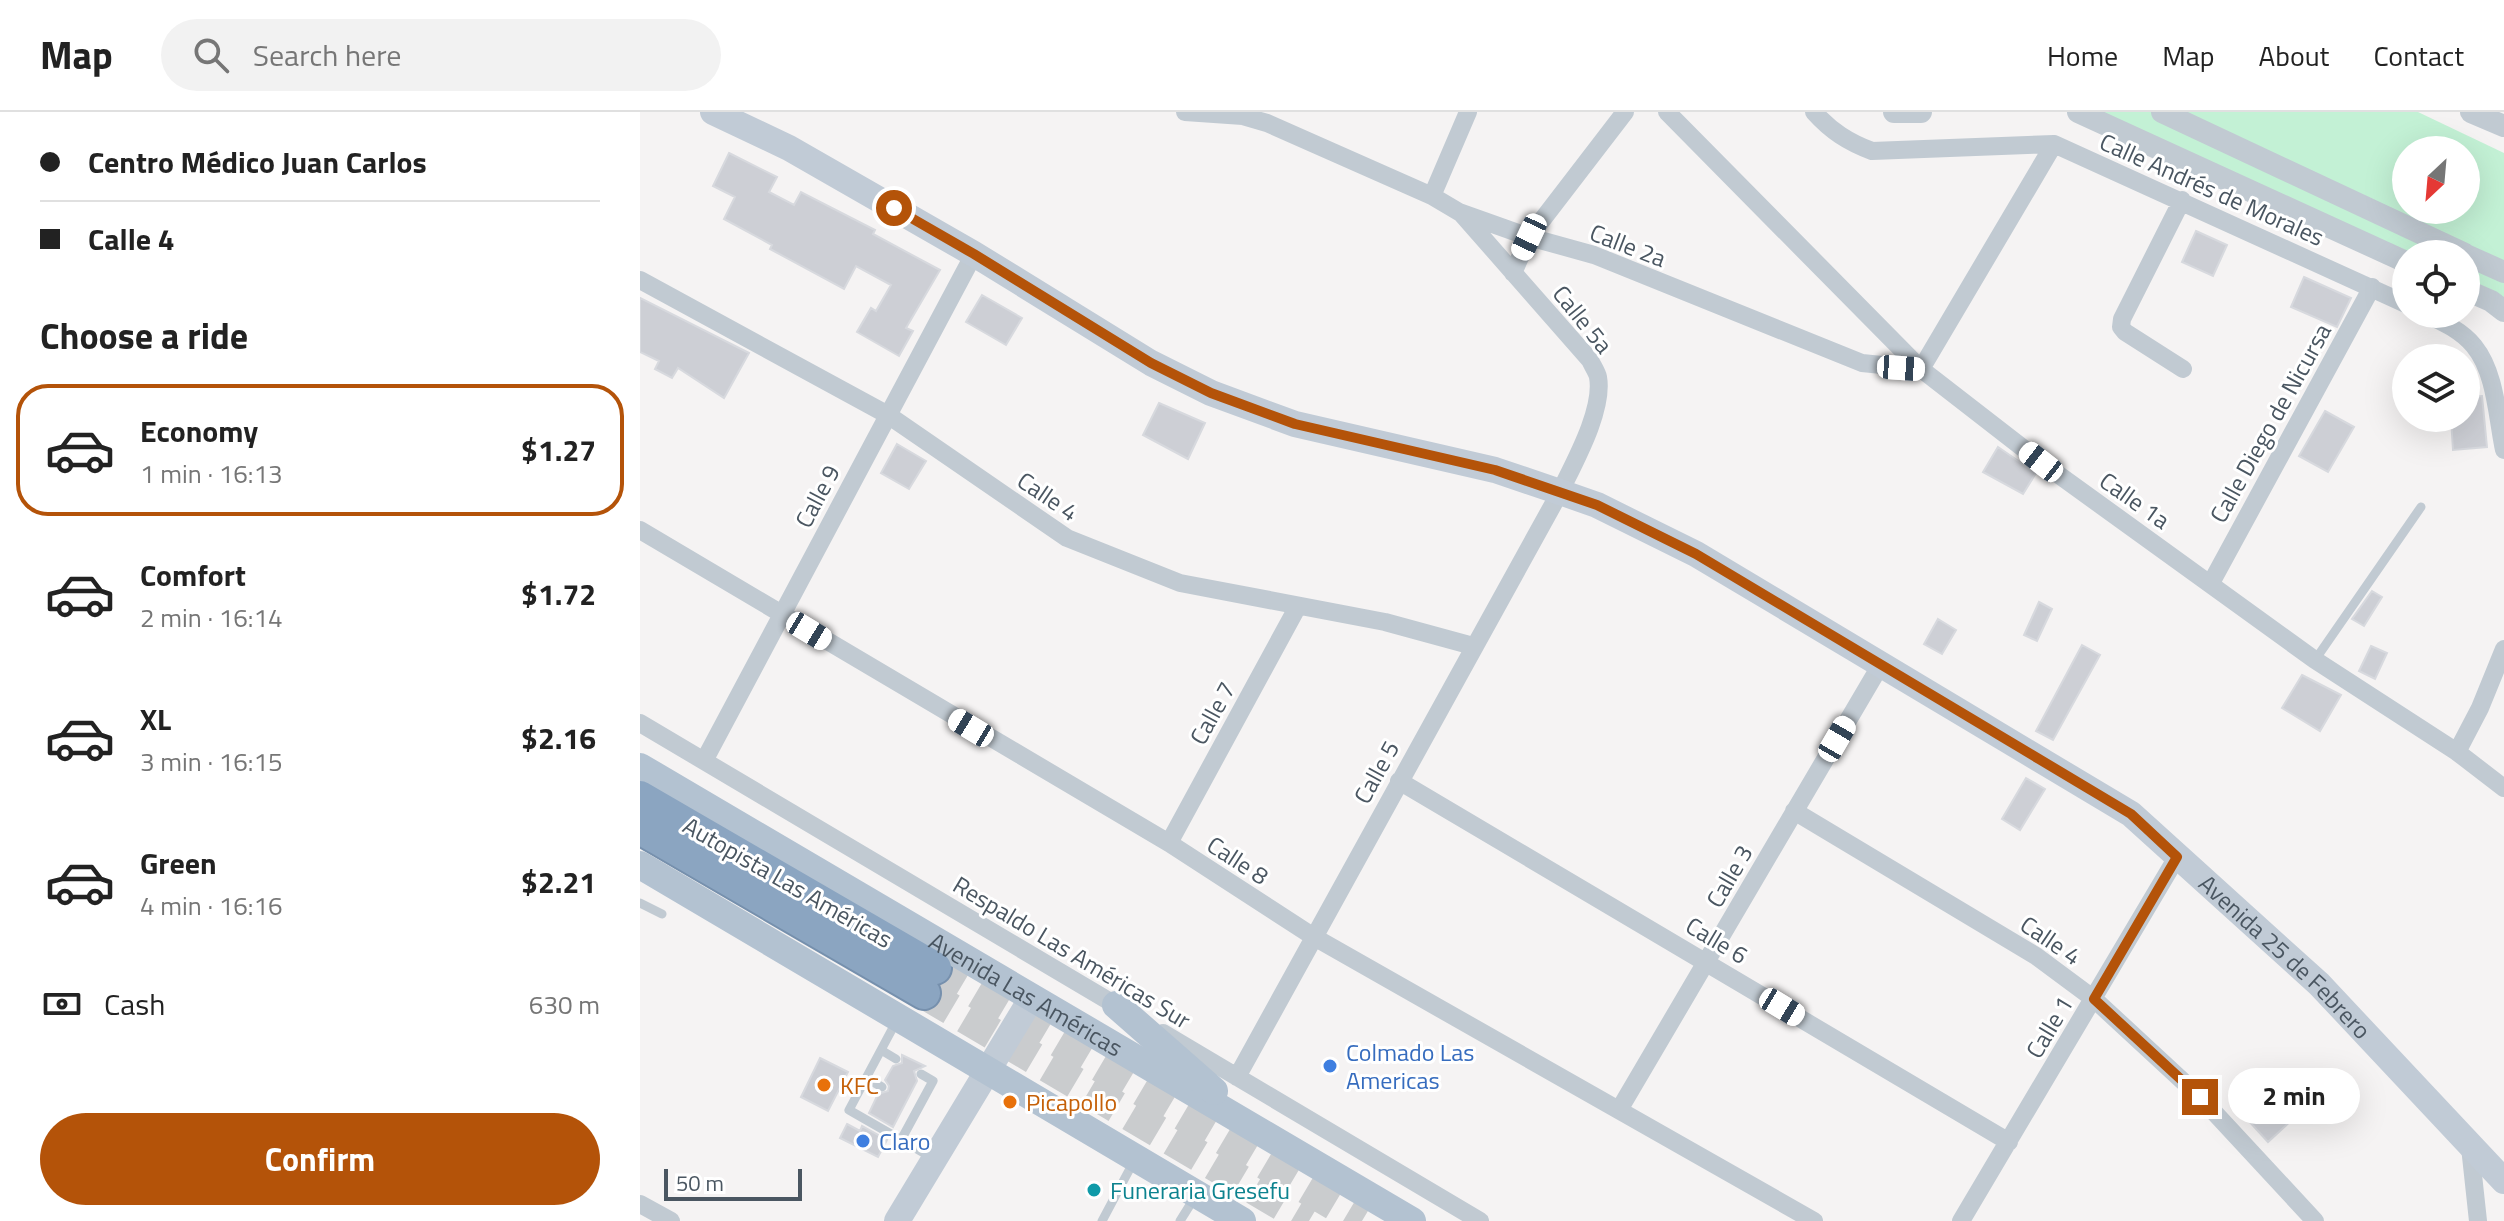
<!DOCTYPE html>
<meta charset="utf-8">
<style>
body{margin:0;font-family:"Titillium Web",sans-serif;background:#f2f2f2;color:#222;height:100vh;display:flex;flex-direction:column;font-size:30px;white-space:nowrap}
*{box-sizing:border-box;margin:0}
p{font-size:26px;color:#767676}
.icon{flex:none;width:44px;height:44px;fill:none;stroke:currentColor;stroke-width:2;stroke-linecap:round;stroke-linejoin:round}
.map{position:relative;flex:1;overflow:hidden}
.side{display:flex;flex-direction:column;background:#fff;width:640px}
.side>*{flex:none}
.top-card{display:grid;align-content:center;height:176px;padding:0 40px;background:#fff}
.needle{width:52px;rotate:206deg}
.controls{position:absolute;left:1752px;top:24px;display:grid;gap:16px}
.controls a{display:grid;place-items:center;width:88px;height:88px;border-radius:50%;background:#fff;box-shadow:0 8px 32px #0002;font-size:40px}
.scale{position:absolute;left:24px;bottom:20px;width:138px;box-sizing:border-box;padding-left:8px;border:4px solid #4a5661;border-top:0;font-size:22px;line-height:28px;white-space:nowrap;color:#4a5661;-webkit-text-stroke:6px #fff;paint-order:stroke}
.end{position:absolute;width:36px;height:36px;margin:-18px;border:10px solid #b45309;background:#fff;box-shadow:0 0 0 4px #fff}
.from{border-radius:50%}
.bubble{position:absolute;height:56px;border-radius:28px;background:#fff;box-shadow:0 8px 32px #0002;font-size:26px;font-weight:700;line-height:56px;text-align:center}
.car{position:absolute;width:24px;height:48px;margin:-24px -12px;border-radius:10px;box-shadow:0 0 6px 2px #0007;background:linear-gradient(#fff 24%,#345 0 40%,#fff 0 76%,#345 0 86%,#fff 0)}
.top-card b{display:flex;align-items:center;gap:28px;height:76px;font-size:30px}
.top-card b+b{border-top:2px solid #e0e0e0}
.top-card i{width:20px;height:20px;background:#222}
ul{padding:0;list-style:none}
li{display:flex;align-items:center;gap:24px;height:132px;margin:0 16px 12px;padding:0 24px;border:4px solid transparent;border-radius:32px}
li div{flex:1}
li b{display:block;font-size:30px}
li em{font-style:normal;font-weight:700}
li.current{border-color:#b45309}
li>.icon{width:72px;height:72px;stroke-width:1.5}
h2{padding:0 40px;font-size:36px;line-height:96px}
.pay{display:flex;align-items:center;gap:20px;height:88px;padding:0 40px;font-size:30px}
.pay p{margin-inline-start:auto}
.primary-button{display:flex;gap:16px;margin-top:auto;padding:16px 40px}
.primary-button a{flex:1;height:92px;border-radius:48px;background:#b45309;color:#fff;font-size:32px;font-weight:700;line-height:92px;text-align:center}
header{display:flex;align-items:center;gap:48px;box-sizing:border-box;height:112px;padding:0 40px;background:#fff;border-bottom:2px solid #e0e0e0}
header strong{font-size:38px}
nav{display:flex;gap:44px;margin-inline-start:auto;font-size:28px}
.search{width:560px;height:72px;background:#f2f2f2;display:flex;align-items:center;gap:20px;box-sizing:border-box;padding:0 28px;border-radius:44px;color:#767676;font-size:30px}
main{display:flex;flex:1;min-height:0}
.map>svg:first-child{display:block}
</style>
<header>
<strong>Map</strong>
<div class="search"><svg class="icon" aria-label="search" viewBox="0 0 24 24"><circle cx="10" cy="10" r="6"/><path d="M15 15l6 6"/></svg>Search here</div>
<nav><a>Home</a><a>Map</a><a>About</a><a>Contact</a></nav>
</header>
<main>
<section class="side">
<div class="top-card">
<b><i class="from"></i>Centro Médico Juan Carlos</b>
<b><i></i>Calle 4</b>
</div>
<h2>Choose a ride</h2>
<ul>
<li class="current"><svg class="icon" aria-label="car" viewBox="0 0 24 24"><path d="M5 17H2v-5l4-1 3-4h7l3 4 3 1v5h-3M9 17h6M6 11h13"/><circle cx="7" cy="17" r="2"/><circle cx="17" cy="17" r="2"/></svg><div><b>Economy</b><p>1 min · 16:13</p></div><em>$1.27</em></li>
<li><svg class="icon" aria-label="car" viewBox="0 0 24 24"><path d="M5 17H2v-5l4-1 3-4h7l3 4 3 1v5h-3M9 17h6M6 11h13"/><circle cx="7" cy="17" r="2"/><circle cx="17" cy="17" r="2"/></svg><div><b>Comfort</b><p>2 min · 16:14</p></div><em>$1.72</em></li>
<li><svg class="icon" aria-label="car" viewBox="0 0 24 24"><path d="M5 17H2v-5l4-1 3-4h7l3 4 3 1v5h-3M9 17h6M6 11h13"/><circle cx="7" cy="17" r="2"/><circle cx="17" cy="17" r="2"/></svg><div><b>XL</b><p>3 min · 16:15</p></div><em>$2.16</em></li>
<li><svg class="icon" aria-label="car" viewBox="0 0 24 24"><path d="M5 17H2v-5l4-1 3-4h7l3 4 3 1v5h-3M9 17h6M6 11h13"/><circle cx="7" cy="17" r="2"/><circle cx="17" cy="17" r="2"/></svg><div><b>Green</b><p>4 min · 16:16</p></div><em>$2.21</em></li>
</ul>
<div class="pay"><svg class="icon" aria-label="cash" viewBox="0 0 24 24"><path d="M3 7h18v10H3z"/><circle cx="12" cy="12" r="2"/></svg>Cash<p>630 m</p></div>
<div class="primary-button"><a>Confirm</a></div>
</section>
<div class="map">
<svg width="1864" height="1109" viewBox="0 0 1864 1109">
<rect width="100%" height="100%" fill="#f5f3f3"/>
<path fill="#c3f1d5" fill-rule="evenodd" d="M1448 0H1514L1811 142H1766Z
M1542 0H1778L1864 41V152ZM1766 38H1826V98H1766Z
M1826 149 1864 168V194L1826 173Z"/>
<path fill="#cdcfd5" stroke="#d7d9de" stroke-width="2" d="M89 41 137 65 129 80 154 93 161 80 235 118 233 122 300 158 266 216 273 219 259 244 217 220 231 196 236 199 251 173 216 154 204 177 130 137 132 133 84 107 95 85 73 74Z
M1556 119 1587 133 1573 164 1542 150Z
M1664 165 1711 186 1697 215 1651 195Z
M342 183 382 206 366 233 326 210Z
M0 186 109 241 84 286 38 256 32 266 15 257 19 249 0 240Z
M1842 284 1847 335 1813 338 1811 306H1826V285Z
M519 291 565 311 548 347 503 323Z
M1685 299 1714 315 1688 360 1659 344Z
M257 332 286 349 269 377 241 361Z
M1358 335 1396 361 1383 382 1343 360Z
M1732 479 1742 485 1724 514 1712 507Z
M1399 490 1412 497 1397 529 1384 523Z
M1298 507 1316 518 1302 542 1284 532Z
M1442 533 1460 543 1413 628 1396 619Z
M1731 534 1747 541 1735 567 1719 559Z
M1662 563 1701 583 1680 619 1642 596Z
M1386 666 1405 677 1380 718 1362 707Z
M262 943 285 954 274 959 277 969 253 1015 229 1001 238 982 248 979 249 974 245 968 253 954 262 951Z
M180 946 208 960 188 999 161 985Z
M1644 973 1665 996 1628 1030 1607 1007Z
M207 1012 220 1019 222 1014 247 1028 238 1045 200 1026Z"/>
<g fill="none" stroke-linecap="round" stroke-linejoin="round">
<path stroke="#caccce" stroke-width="32" stroke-dasharray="32 16" stroke-linecap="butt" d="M295 856 722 1109
M284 881 669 1109"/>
<defs>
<path id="motorway" d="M0 685 295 856
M0 716 284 881"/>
</defs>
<use href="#motorway" stroke="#7690ad" stroke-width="36"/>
<path stroke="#c1cad2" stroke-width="9" d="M1675 548 1781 395
M0 791 22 802
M257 908 209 998 291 1045
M241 938 256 947
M226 966 242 975
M261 1028 293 969 281 962
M462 1109 494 1049
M540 1109 555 1085"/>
<path stroke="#c1cad2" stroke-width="18" d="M545 0 603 4 627 11 792 84 819 100 889 125 954 143 1222 251 1281 257 1414 32
M1027 0 1281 257 1401 350 1675 548 1817 640 1864 676
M1174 0C1191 19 1208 30 1232 39L1414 32 1766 192
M792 84 828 0
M1542 88 1482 207 1481 215 1485 220 1543 257
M873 161 889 125 985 0
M0 168 248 303 427 426 540 471 745 510 833 534
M1786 202C1803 210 1822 219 1834 234 1856 261 1857 305 1864 338
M0 418 529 731 674 825 1174 1109
M1571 471 1732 175
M0 611 484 898
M1817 640 1840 596 1864 537
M64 649 334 142
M759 669 1369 1030
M1154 699 1396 844 1454 887 1560 985 1675 1109
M529 731 658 494
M523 921 840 1109
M597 965 920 380C934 351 964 298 958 265 957 260 952 253 950 248L821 101
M979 998 1240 554
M1830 1035 1838 1109
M0 1092 31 1109
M1321 1109 1537 745"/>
<path stroke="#c1cad2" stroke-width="22" d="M1254 0H1281
M1438 0 1766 150
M1522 0 1825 142
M1831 0 1864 14
M1826 143 1864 160
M1826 178 1851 189 1864 199"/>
<g stroke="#c1cbd6" stroke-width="26">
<path id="s1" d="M73 0 149 36 334 142 511 251 571 281 655 312 855 358 920 380 957 393 1056 442 1491 702 1679 872 1864 1069"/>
<path d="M257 1109 391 887"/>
</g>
<g stroke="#b3c2d1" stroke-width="28">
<path id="s2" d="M0 655 772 1109"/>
<path d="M0 753 602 1109"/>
<path d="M476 893 574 979"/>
</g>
<use href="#motorway" stroke="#8ba5c1" stroke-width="32"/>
</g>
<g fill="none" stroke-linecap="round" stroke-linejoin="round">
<path stroke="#b45309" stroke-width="10" d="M254 96 334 142 511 251 571 281 655 312 855 358 957 393 1056 442 1491 702 1537 745 1454 887 1560 985"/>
</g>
<g fill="#3f7fe0" stroke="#fff" stroke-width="3">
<circle cx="690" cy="954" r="8"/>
<circle cx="223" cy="1029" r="8"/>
</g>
<g fill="#e8710a" stroke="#fff" stroke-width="3">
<circle cx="184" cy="973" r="8"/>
<circle cx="370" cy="990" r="8"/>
</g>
<circle fill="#0f9aa8" stroke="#fff" stroke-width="3" cx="454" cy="1078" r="8"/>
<g text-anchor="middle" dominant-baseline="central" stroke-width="6" stroke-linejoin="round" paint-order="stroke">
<g font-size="24" fill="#4a5661" stroke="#fff">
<text transform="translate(1572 77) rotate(24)">Calle Andrés de Morales</text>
<text transform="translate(988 133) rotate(21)">Calle 2a</text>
<text transform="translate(943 207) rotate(51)">Calle 5a</text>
<text transform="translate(1630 311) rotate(-61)">Calle Diego de Nicursa</text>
<text transform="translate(177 384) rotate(-62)">Calle 9</text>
<text transform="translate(408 384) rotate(34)">Calle 4</text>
<text transform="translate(1495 388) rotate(35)">Calle 1a</text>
<text transform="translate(572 601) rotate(-61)">Calle 7</text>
<text transform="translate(736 660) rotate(-61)">Calle 5</text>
<text transform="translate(598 748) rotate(33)">Calle 8</text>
<text transform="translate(1089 764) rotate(-60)">Calle 3</text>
<text transform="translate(148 770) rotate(30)">Autopista Las Américas</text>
<text transform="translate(1077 828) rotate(31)">Calle 6</text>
<text transform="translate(1411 828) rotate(34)">Calle 4</text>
<text transform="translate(432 840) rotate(31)">Respaldo Las Américas Sur</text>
<text stroke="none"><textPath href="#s1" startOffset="1802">Avenida 25 de Febrero</textPath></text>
<text stroke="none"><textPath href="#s2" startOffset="448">Avenida Las Américas</textPath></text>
<text transform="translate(1409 915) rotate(-59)">Calle 1</text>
</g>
<g font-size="24" fill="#366cbe" stroke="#fff" text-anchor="start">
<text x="706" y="940">Colmado Las<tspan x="706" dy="28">Americas</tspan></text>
<text x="239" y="1029">Claro</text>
</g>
<g font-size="24" fill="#c56008" stroke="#fff" text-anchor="start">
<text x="200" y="973">KFC</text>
<text x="386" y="990">Picapollo</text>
</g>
<g font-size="24" fill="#0d838f" stroke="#fff" text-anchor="start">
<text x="470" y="1078">Funeraria Gresefu</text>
</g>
</g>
</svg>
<div class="controls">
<a><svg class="needle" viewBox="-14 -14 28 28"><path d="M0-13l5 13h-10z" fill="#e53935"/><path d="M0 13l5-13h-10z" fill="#767676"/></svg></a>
<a><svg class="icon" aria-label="locate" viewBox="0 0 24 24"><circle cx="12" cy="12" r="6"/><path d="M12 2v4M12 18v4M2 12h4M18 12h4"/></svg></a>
<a><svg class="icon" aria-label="layers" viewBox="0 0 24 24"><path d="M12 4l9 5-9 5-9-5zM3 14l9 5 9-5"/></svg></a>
</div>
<div class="scale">50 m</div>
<i class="end from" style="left:254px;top:96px"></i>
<i class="end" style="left:1560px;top:985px"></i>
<div class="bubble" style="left:1588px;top:956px;width:132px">2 min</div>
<i class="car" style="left:889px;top:125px;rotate:205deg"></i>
<i class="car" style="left:1261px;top:256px;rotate:94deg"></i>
<i class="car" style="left:1401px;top:350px;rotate:308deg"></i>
<i class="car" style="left:169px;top:519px;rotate:121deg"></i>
<i class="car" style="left:331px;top:616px;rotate:301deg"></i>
<i class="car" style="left:1197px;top:627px;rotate:30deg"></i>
<i class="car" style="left:1142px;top:895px;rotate:121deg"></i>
</div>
</main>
